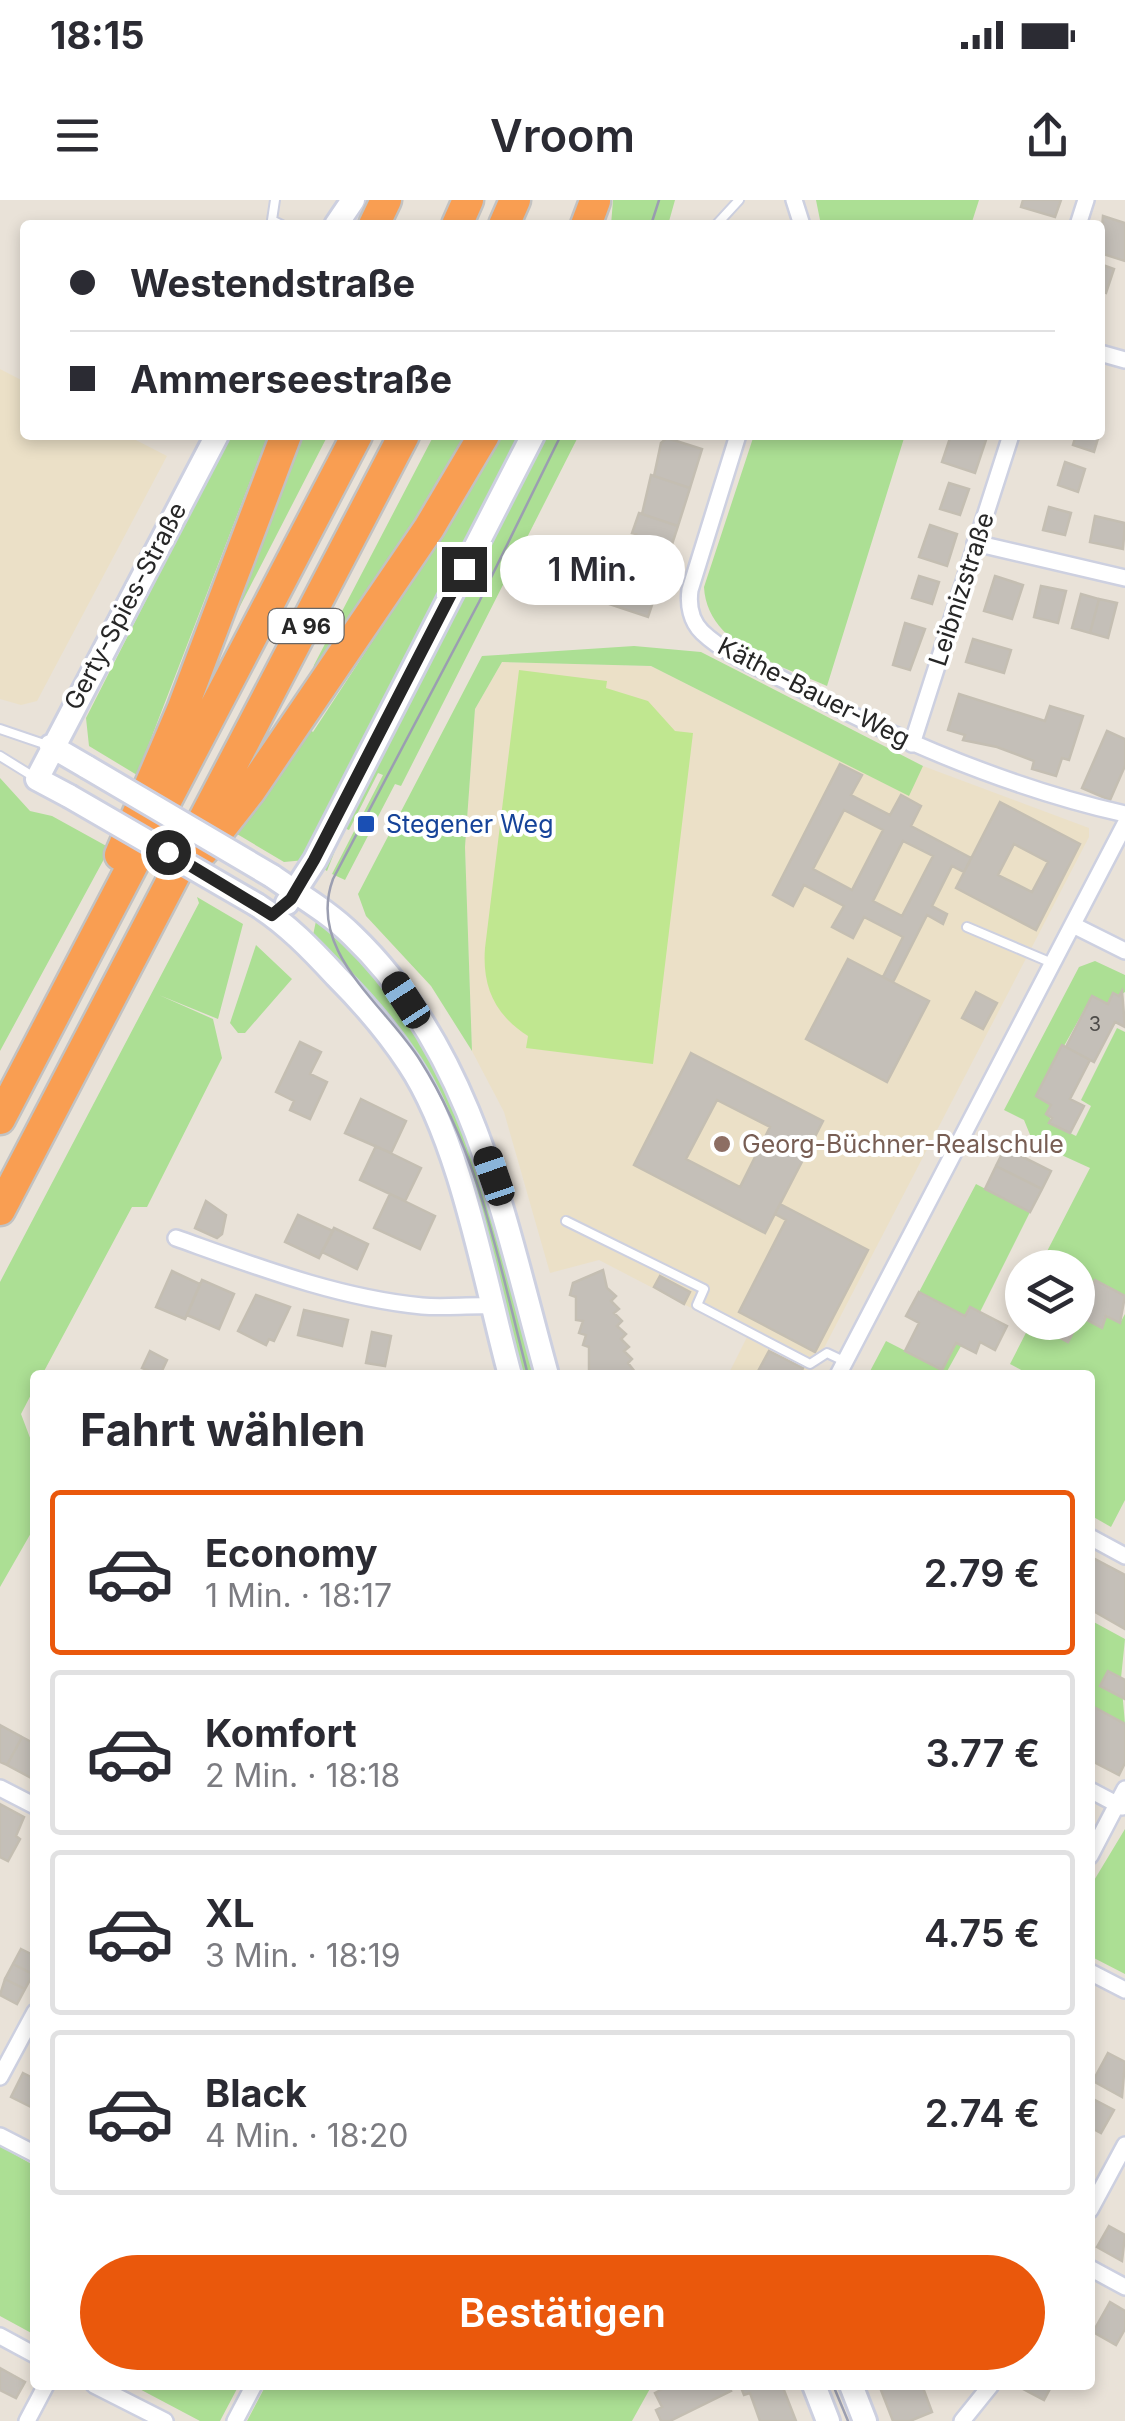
<!DOCTYPE html>
<html lang="de">
<meta charset="utf-8">
<style>
body{margin:0;font-family:Inter,sans-serif;background:#f7f7f7;color:#2b2b33;height:100vh;display:flex;flex-direction:column;font-size:38px;white-space:nowrap}
*{box-sizing:border-box;margin:0}
p{font-size:32px;color:#7c7c81}
.icon{flex:none;width:55px;height:55px;fill:none;stroke:currentColor;stroke-width:2;stroke-linecap:round;stroke-linejoin:round}
.map{position:relative;flex:1;overflow:hidden}
.drawer{position:absolute;left:30px;top:1170px;width:1065px;height:1020px;display:flex;flex-direction:column;background:#fff;border-radius:10px;box-shadow:0 5px 15px #0003}
.drawer>*{flex:none}
.guide{position:absolute;left:20px;top:20px;width:1085px;height:220px;border-radius:10px;box-shadow:0 5px 15px #0003;display:grid;align-content:center;height:220px;padding:0 50px;background:#fff}
.buttons{position:absolute;left:1005px;top:1050px;display:grid;gap:20px}
.buttons a{display:grid;place-items:center;width:90px;height:90px;border-radius:50%;background:#fff;box-shadow:0 5px 15px #0003;font-size:50px}
.end{position:absolute;width:45px;height:45px;margin:-22px;border:12px solid #262626;background:#fff;box-shadow:0 0 0 5px #fff}
.from{border-radius:50%}
.bubble{position:absolute;height:70px;border-radius:35px;background:#fff;box-shadow:0 5px 15px #0003;font-size:32px;font-weight:600;line-height:70px;text-align:center}
.car{position:absolute;width:30px;height:60px;margin:-30px -15px;border-radius:12px;box-shadow:0 0 8px 2px #0007;background:linear-gradient(#222 24%,#8ab4d8 0 40%,#222 0 76%,#8ab4d8 0 86%,#222 0)}
.guide b{display:flex;align-items:center;gap:35px;height:95px;font-size:38px}
.guide b+b{border-top:2px solid #e1e1e2}
.guide i{width:25px;height:25px;background:#2b2b33}
ul{padding:0;list-style:none}
li{display:flex;align-items:center;gap:30px;height:165px;margin:0 20px 15px;padding:0 30px;border:5px solid #e1e1e2;border-radius:10px}
li div{flex:1}
li b{display:block;font-size:38px}
li em{font-style:normal;font-weight:600}
li.selected{border-color:#ea580c}
li>.icon{width:90px;height:90px;stroke-width:1.5}
h2{padding:0 50px;font-size:45px;line-height:120px}
.action{display:flex;gap:20px;margin-top:auto;padding:20px 50px}
.action a{flex:1;height:115px;border-radius:60px;background:#ea580c;color:#fff;font-size:40px;font-weight:600;line-height:115px;text-align:center}
.status{display:flex;justify-content:space-between;align-items:center;height:70px;padding:0 50px;background:#fff;direction:ltr}
.status svg{height:28px;fill:currentColor}
header{display:flex;justify-content:space-between;align-items:center;height:130px;padding:0 50px;background:#fff;font-size:45px;font-weight:600}
.map>svg:first-child{display:block}
</style>
<div class="status"><b>18:15</b><svg viewBox="0 0 49 12"><path d="M0 12V9h3v3zM5 12V6h3v6zM10 12V3h3v9zM15 12V0h3v12zM26 1h20v11H26zM47 4h2v5h-2z"/></svg></div>
<header><svg class="icon" aria-label="menu" viewBox="0 0 24 24"><path d="M4 6h16M4 12h16M4 18h16"/></svg>Vroom<svg class="icon" aria-label="share" viewBox="0 0 24 24"><path d="M12 15V3M7 8l5-5 5 5M5 13v7h14v-7"/></svg></header>
<div class="map">
<svg width="1125" height="2221" viewBox="0 0 1125 2221">
<rect width="100%" height="100%" fill="#e9e2d8"/>
<path fill="#ebe0c7" d="M0 169 25 182V235H126L167 256 37 501 21 505 0 499Z
M502 462 651 466 908 595 923 566 1089 628V637L810 1175H728L747 1137 599 1060 550 1073 504 912 472 851 465 647 475 509Z"/>
<path fill="#acdf94" d="M613 0H675L668 25H611Z
M816 0H979L971 25H821Z
M230 235H268L137 575 89 546 86 518Z
M297 235H328L220 445Z
M434 235H473L312 474 314 465Z
M500 235H523L305 660 284 662 237 634 307 527 313 532 461 306Z
M544 235H579L401 586 395 584 345 680 332 674 383 575 378 573 349 630 344 628 327 671 322 668Z
M754 235H905L827 486C781 465 707 446 704 387Z
M634 446 701 452 923 566 909 596 651 466 502 462 475 509 465 647 472 851 431 786 366 716 358 694 482 456Z
M0 578 30 611 52 616 110 648 0 851Z
M197 697 243 724 218 819 159 795 213 819 222 858 147 1007H132L42 1175H35V1187L21 1214 35 1251V1326L0 1387V1082L199 703Z
M316 721C471 853 490 989 541 1175H522L468 971 312 740Z
M256 745 292 779 245 833H238L230 823Z
M1095 761 1125 775V792L1119 796 1113 794 1108 804 1092 796 1036 896 1051 905 1050 923 1076 936 1091 906 1081 900 1117 828 1125 832V1096L1096 1081 1091 1089 1078 1082V1068L1041 1063 1090 968 1033 942 1024 920 1004 910 1079 767Z
M976 984 1030 1012 980 1112 970 1107 965 1116 919 1092Z
M1125 1114V1300L1111 1327 1090 1315V1219L1095 1210 1090 1207V1175H1031L1010 1164 1031 1123 1068 1142 1081 1117 1102 1127 1106 1116 1120 1123Z
M886 1141 941 1169 956 1143 961 1146 945 1175H868Z
M1090 1420 1125 1439 1121 1478 1125 1524 1090 1505Z
M1125 1629V1774L1090 1756V1687Z
M0 1946 35 1966V2135L0 2116Z
M132 2185H239L220 2221H200Z
M266 2185H652L632 2221H247Z"/>
<path fill="#c0e790" d="M519 470 607 481 606 488 648 501 675 531 693 533 653 864 526 848 528 836C495 815 482 787 485 748Z"/>
<path fill="#c4bfb8" stroke="#c4beb2" stroke-width="2.5" fill-rule="evenodd" d="M1023 0H1061L1055 17 1021 7Z
M1103 16 1125 23V61L1100 53Z
M1100 64 1114 69 1106 93 1100 91Z
M951 235 987 237 975 273 942 262Z
M1076 235H1099L1094 252 1073 245Z
M667 238 702 249 690 288 654 276 661 243Z
M1065 262 1085 269 1078 292 1058 285Z
M651 275 690 288 678 326 642 314Z
M949 283 969 289 960 315 940 309Z
M1049 307 1071 313 1065 335 1043 330Z
M639 313 678 326 662 375 623 363 636 334 632 333Z
M1095 316 1125 323 1123 349 1090 342Z
M930 325 957 334 947 366 919 357Z
M623 363 662 375 648 417 609 404Z
M919 376 939 382 932 404 912 398Z
M995 376 1023 385 1012 419 984 411Z
M1041 386 1066 391 1058 423 1034 417Z
M1081 394 1099 399 1090 433 1072 428Z
M1099 399 1117 403 1108 438 1090 433Z
M905 423 925 429 910 470 893 465Z
M973 439 1011 450 1004 473 966 462Z
M959 494 1045 521 1050 506 1083 516 1069 560 1062 558 1056 576 1032 569 1034 561 997 547 963 540 965 535 948 530Z
M1107 531 1125 539V566L1110 600 1082 588Z
M840 564 862 575 851 595 890 615 901 595 921 606 911 626 971 658 964 672 952 666 932 706 947 714 943 724 927 715 893 782 883 777 903 737 864 717 853 738 832 727 844 706 804 685 793 706 773 695ZM844 610 883 630 852 690 813 669ZM903 641 933 656 902 716 873 701Z
M1000 602 1080 644 1036 730 956 688ZM1014 644 1048 662 1032 692 998 675Z
M848 759 929 801 887 882 806 839Z
M1122 791 1125 827 1115 822 1094 862 1066 847 1092 796 1108 804 1113 793 1119 796Z
M976 792 997 803 983 829 962 818Z
M300 842 321 852 310 874 327 882 310 919 290 910 294 901 276 892Z
M1062 845 1090 860 1070 899 1084 906 1070 933 1049 923 1052 918 1046 914 1051 905 1036 896Z
M691 853 823 921 765 1033 634 965ZM717 900 770 927 740 987 686 959Z
M361 899 406 921 391 953 345 933Z
M376 946 421 968 405 1001 360 980Z
M1005 948 1051 971 1042 989 996 966Z
M996 966 1042 989 1030 1012 985 989Z
M390 994 435 1016 420 1049 374 1028Z
M206 1001 226 1015 222 1034 217 1038 195 1028Z
M780 1004 868 1050 815 1152 739 1112 786 1020 775 1014Z
M298 1015 333 1031 319 1058 285 1042Z
M334 1028 368 1044 357 1069 322 1052Z
M603 1070 607 1088 616 1096 611 1101 619 1109 614 1113 622 1121 617 1126 626 1134 621 1139 629 1147 624 1151 632 1159 628 1163 635 1172 632 1175H595L589 1170V1147L583 1145 586 1135 579 1133 583 1121 576 1120V1097L570 1095 573 1083Z
M172 1071 200 1084 185 1119 156 1107Z
M660 1076 690 1092 684 1104 654 1087Z
M202 1080 234 1094 219 1129 187 1115Z
M1095 1080 1125 1096 1120 1123 1106 1116 1102 1128 1081 1117 1068 1142 1031 1123 1078 1122V1082L1091 1089Z
M919 1092 965 1116 970 1107 1007 1126 995 1150 980 1142 976 1153 956 1143 942 1170 905 1151 919 1123 906 1116Z
M256 1095 290 1107 274 1141 269 1139 266 1145 238 1131Z
M304 1110 348 1120 342 1146 298 1135Z
M372 1132 391 1136 385 1166 366 1163Z
M150 1151 167 1160 160 1175 142 1168Z
M769 1151 803 1168 800 1175H756Z
M1095 1359 1125 1375V1429L1090 1409V1368Z
M1108 1471 1125 1480V1499L1100 1486Z
M1094 1507 1125 1524V1563L1119 1575 1090 1560Z
M0 1525 22 1537 7 1565 0 1562Z
M22 1537 35 1544V1580L7 1565Z
M0 1604 24 1617 16 1636 20 1639 8 1661 0 1657Z
M21 1749 35 1756 33 1774 13 1764Z
M13 1764 33 1774 25 1789 5 1779Z
M5 1779 25 1789 17 1804 0 1795Z
M1108 1853 1125 1862 1122 1897 1093 1881Z
M23 1873 35 1879V1909L11 1897Z
M1095 1900 1114 1910 1101 1933 1090 1927Z
M1109 2026 1125 2035 1122 2061 1097 2047Z
M1110 2102 1125 2111V2129L1116 2145 1093 2132Z
M0 2168 25 2182 16 2198 0 2190Z
M670 2185H728L731 2191 670 2221H661L656 2210 662 2207 655 2193Z
M740 2185H782L796 2221H760L750 2193 744 2195Z
M879 2185H922L932 2212 910 2221H893Z
M1022 2185H1052L1044 2200 1021 2188Z"/>
<g fill="none" stroke-linecap="round" stroke-linejoin="round">
<defs>
<path id="lane" d="M275 0 272 20 282 25
M716 25 739 0
M0 529 47 545
M0 556 34 577
M967 727 1052 763
M566 1021 704 1089 697 1105 810 1164 827 1153 846 1162"/>
<path id="street" d="M794 0 802 25
M1078 25 1086 0
M1100 153 1125 160
M738 235 690 390C688 405 691 421 702 432 724 453 755 466 782 479 890 537 1005 587 1125 614
M975 343 1125 378
M912 544 1011 235
M1073 725 1125 751
M176 1038C255 1066 338 1098 422 1106 444 1108 468 1105 491 1106
M838 1175 1125 624
M1090 1337 1125 1356
M0 1588 35 1606
M1090 1590 1122 1607
M1090 1656 1125 1589
M1090 1772 1125 1790
M0 1877 35 1812
M0 1936 35 1954
M1090 2010 1125 1945
M1090 2068 1125 2087
M0 2136 35 2155
M94 2185 165 2221
M27 2221 46 2185
M235 2221 254 2185
M962 2221 991 2185"/>
<path id="secondary" d="M336 25 353 0
M51 546 87 567
M69 596 37 579 217 235
M272 676C299 695 329 712 352 735 474 852 504 1019 547 1175
M287 703 315 660 533 235
M257 705C287 724 312 750 336 776 363 803 388 832 409 864 461 942 485 1083 510 1175
M814 2185 828 2221
M851 2185 865 2221"/>
<path id="highway" d="M374 25 386 0
M457 25 468 0
M504 25 515 0
M586 25 595 1
M203 651 250 591 429 328 484 235
M120 655 182 510 286 235
M0 919 357 235
M0 1010 404 235"/>
</defs>
<use href="#lane" stroke="#cdd0e0" stroke-width="12"/>
<use href="#street" stroke="#cdd0e0" stroke-width="20"/>
<use href="#secondary" stroke="#cdd0e0" stroke-width="28"/>
<use href="#highway" stroke="#c2c2c2" stroke-width="35"/>
<use href="#lane" stroke="#fff" stroke-width="8"/>
<use href="#street" stroke="#fff" stroke-width="15"/>
<use href="#secondary" stroke="#fff" stroke-width="22"/>
<use href="#highway" stroke="#f99e52" stroke-width="30"/>
<path stroke="#9b9eb1" stroke-width="2.5" d="M651 25 659 0
M528 1175C500 1068 480 954 420 860 385 804 306 752 333 679L479 402 561 235
M833 2185 848 2221"/>
<defs>
<path id="secondary-bridge" d="M87 567 272 676
M69 596 257 705"/>
</defs>
<use href="#secondary-bridge" stroke="#cdd0e0" stroke-width="28" stroke-linecap="butt"/>
<use href="#secondary-bridge" stroke="#fff" stroke-width="22"/>
</g>
<g fill="none" stroke-linecap="round" stroke-linejoin="round">
<path stroke="#262626" stroke-width="12" d="M168 652 272 715 291 699 314 660 464 369"/>
</g>
<rect fill="#1a4fb4" stroke="#fff" stroke-width="4" x="356" y="614" width="20" height="20" rx="5"/>
<circle fill="#8d6e63" stroke="#fff" stroke-width="4" cx="722" cy="944" r="10"/>
<g text-anchor="middle" dominant-baseline="central" stroke-width="8" stroke-linejoin="round" paint-order="stroke">
<g font-size="20" fill="#4e4c4a">
<text x="1095" y="824">3</text>
</g>
<rect fill="#fff" stroke="#676767" stroke-width="2.5" x="268.5" y="409" width="75" height="34" rx="8"/>
<g font-size="22" font-weight="bold" fill="#262626">
<text x="306" y="426">A 96</text>
</g>
<g font-size="25" fill="#262626" stroke="#fff">
<text transform="translate(961 389) rotate(-72)">Leibnizstraße</text>
<text transform="translate(125 406) rotate(-62)">Gerty-Spies-Straße</text>
<text transform="translate(814 492) rotate(27)">Käthe-Bauer-Weg</text>
</g>
<g font-size="25" fill="#164399" stroke="#fff" text-anchor="start">
<text x="386" y="624">Stegener Weg</text>
</g>
<g font-size="25" fill="#785e54" stroke="#fff" text-anchor="start">
<text x="742" y="944">Georg-Büchner-Realschule</text>
</g>
</g>
</svg>
<div class="buttons">
<a><svg class="icon" aria-label="layers" viewBox="0 0 24 24"><path d="M12 4l9 5-9 5-9-5zM3 14l9 5 9-5"/></svg></a>
</div>
<i class="end from" style="left:168px;top:652px"></i>
<i class="end" style="left:464px;top:369px"></i>
<div class="bubble" style="left:500px;top:335px;width:185px">1 Min.</div>
<i class="car" style="left:406px;top:800px;rotate:327deg"></i>
<i class="car" style="left:494px;top:976px;rotate:341deg"></i>
<div class="guide">
<b><i class="from"></i>Westendstraße</b>
<b><i></i>Ammerseestraße</b>
</div>
<section class="drawer">
<h2>Fahrt wählen</h2>
<ul>
<li class="selected"><svg class="icon" aria-label="car" viewBox="0 0 24 24"><path d="M5 17H2v-5l4-1 3-4h7l3 4 3 1v5h-3M9 17h6M6 11h13"/><circle cx="7" cy="17" r="2"/><circle cx="17" cy="17" r="2"/></svg><div><b>Economy</b><p>1 Min. · 18:17</p></div><em>2.79 €</em></li>
<li><svg class="icon" aria-label="car" viewBox="0 0 24 24"><path d="M5 17H2v-5l4-1 3-4h7l3 4 3 1v5h-3M9 17h6M6 11h13"/><circle cx="7" cy="17" r="2"/><circle cx="17" cy="17" r="2"/></svg><div><b>Komfort</b><p>2 Min. · 18:18</p></div><em>3.77 €</em></li>
<li><svg class="icon" aria-label="car" viewBox="0 0 24 24"><path d="M5 17H2v-5l4-1 3-4h7l3 4 3 1v5h-3M9 17h6M6 11h13"/><circle cx="7" cy="17" r="2"/><circle cx="17" cy="17" r="2"/></svg><div><b>XL</b><p>3 Min. · 18:19</p></div><em>4.75 €</em></li>
<li><svg class="icon" aria-label="car" viewBox="0 0 24 24"><path d="M5 17H2v-5l4-1 3-4h7l3 4 3 1v5h-3M9 17h6M6 11h13"/><circle cx="7" cy="17" r="2"/><circle cx="17" cy="17" r="2"/></svg><div><b>Black</b><p>4 Min. · 18:20</p></div><em>2.74 €</em></li>
</ul>
<div class="action"><a>Bestätigen</a></div>
</section>
</div>
